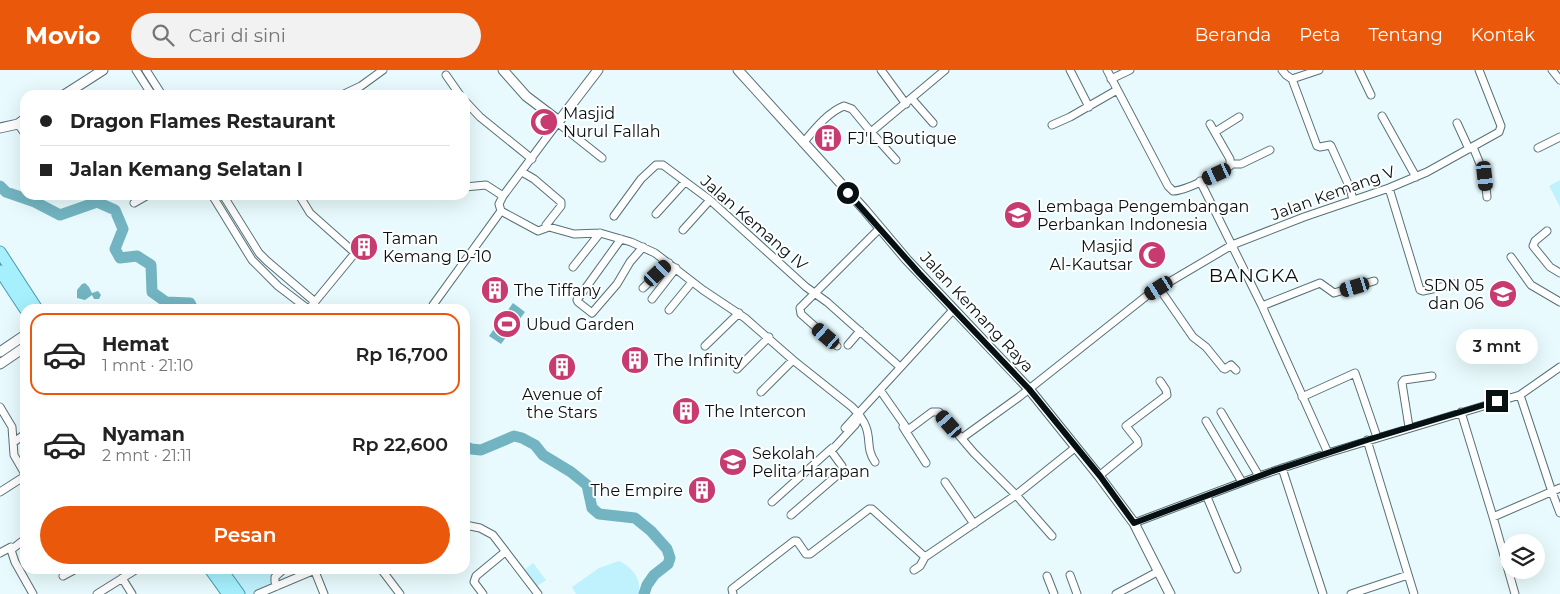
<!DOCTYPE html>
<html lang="id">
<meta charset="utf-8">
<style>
body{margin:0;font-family:Montserrat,sans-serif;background:#f2f2f2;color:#222;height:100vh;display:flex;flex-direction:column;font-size:19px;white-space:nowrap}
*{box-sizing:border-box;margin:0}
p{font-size:16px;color:#767676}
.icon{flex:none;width:28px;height:28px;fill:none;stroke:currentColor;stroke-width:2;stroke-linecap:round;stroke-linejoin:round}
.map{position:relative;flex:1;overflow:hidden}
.panel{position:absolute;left:20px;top:234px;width:450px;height:270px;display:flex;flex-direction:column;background:#fff;border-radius:15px;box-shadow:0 5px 20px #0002}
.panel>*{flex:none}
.guide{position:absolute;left:20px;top:20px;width:450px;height:110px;border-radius:15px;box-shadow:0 5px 20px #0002;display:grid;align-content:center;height:110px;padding:0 20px;background:#fff}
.buttons{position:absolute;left:1500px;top:464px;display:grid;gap:10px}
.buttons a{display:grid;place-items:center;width:45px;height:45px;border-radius:50%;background:#fff;box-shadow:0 5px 20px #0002;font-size:25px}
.end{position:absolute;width:22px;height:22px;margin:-11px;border:6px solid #071113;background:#fff;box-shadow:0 0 0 2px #fff}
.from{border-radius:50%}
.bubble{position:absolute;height:35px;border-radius:18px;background:#fff;box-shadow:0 5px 20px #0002;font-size:16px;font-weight:600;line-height:35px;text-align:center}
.car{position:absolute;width:15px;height:30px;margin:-15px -8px;border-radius:6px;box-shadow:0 0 4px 1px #0007;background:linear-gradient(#222 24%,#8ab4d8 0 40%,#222 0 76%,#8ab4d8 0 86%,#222 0)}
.guide b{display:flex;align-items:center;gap:18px;height:48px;font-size:19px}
.guide b+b{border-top:1px solid #e0e0e0}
.guide i{width:12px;height:12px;background:#222}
ul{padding:9px 0 0;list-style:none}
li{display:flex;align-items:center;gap:15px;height:82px;margin:0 10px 8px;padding:0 10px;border:2px solid transparent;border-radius:15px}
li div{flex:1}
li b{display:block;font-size:19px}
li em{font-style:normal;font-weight:600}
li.active{border-color:#ea580c}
li>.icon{width:45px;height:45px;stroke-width:1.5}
.cta{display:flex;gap:10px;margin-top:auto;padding:10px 20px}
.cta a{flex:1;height:58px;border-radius:30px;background:#ea580c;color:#fff;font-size:20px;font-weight:600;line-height:58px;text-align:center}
header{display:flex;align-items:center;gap:30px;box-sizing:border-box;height:70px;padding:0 25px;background:#ea580c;color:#fff}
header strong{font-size:24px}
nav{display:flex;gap:28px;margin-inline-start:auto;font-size:18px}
.search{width:350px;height:45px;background:#f2f2f2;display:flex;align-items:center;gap:12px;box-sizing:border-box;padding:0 18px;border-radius:28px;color:#767676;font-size:19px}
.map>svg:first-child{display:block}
</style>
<header>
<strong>Movio</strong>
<div class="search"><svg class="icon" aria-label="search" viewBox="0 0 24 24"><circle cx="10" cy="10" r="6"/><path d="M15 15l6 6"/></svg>Cari di sini</div>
<nav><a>Beranda</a><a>Peta</a><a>Tentang</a><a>Kontak</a></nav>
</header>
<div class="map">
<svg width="1560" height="524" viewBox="0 0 1560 524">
<rect width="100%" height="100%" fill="#e8fafd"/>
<path fill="#bff2fd" d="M1560 110V137L1549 116Z
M619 491C633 498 641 508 639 524H576L572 517 599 498Z
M533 493 546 510 536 517 523 501Z
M226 499H269L275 515 252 524H244Z"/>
<path fill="#72b4c1" d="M85 213 89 217 92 223 98 221 101 225 99 229H94L92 225 85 230 77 228V220L82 214Z
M513 233 525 242 501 274 489 266Z"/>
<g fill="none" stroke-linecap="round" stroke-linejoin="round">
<path stroke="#72b4c1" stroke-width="11" d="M0 116 6 122 35 132 60 145 97 132 115 140 123 159 115 179 120 188 137 186 151 195 152 222 166 232 190 233 193 239
M465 376 471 379 481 380 514 366 522 368 535 375 543 385 571 402 587 415 592 438 599 444 635 448 651 461 667 479 670 488 668 494 654 505 647 515 644 524"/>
<defs>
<path id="minor" d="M136 0 152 25
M146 0 162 25
M881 0 906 34
M1070 0 1089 37
M1107 0 1168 116 1173 121C1186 121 1219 103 1230 96V89L1210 54
M1282 0 1286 5 1292 9 1317 76 1320 77 1330 75 1331 76 1350 118 1353 130
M1359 0 1371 25
M1552 0 1560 10
M446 5 460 25
M1111 9 1130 0
M1292 9 1319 0
M342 25 361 16 383 0
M912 29 933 53
M465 31 480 47 532 89
M1382 46 1416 107
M558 53 602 88
M1457 53 1469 79
M18 54 25 64
M1052 55 1070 47 1117 20
M871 62 896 90
M1215 62 1239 47
M803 73C814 60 828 42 844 36L852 39 871 62 945 0
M1473 77 1485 106 1487 127
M1538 78 1560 67
M1231 94H1241L1270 80
M522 102 534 109 561 132V136L546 155
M1200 111 1262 236 1328 383
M465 117 486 115 503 126
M1389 118 1420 220 1423 221 1455 214
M212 125 252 190 278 216 308 239
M223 125 259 183 267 191 315 232
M299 125 310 143 355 183 309 239
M386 125H390
M134 133 148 125
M501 141 538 161 549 157 574 164 600 163 631 172 655 183 703 220 745 248 793 290 852 337C857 342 863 349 866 357 871 370 866 379 875 392
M501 141 499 134 503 126 559 51
M656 144 685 112
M614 146 641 109 656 95H663L710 130 806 217 827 232 900 297
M683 160 710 130
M1547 161 1535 171 1533 176 1550 197 1560 203
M621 169 577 230 578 232 592 243 617 214 630 192 643 177
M1511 187 1531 215 1560 232
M573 197 600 163
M643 218 669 193
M1159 218 1193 267 1206 277 1223 298 1225 299 1231 295 1236 300
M652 229 676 198
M433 235 501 141
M1262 236 1320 213 1334 223 1374 211
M669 240 692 212
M848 275 860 261
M705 276 739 243
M837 276 801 244 800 238 880 158
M737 299 769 267
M880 320 908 360 932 342H939L974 383 1016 425 1052 466
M761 322 793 290
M1520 325 1552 422 1560 443
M1302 327 1355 303 1377 367
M0 337 12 357 14 385 25 404
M1221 342 1259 406
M1461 342 1493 447 1515 524
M1206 351 1242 412
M903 357 926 393
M1409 357 1402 313 1404 310 1432 306
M845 358 953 240
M962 368 1019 327 1149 224 1232 175 1304 147 1389 118 1427 102 1499 62 1501 56 1479 0
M1367 370 1414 524
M14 372 25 364
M1282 398 1323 524
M1099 406 1138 374 1137 370 1126 356 1167 325 1166 320 1160 311
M945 412 974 454
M0 422 25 406
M1207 427 1237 499
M772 432 832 378
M791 445 842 401V396L831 381 855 355 860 346
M1493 447 1560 418
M1134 453 1259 406 1328 383 1520 325 1560 297
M465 455 480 458 493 465 538 524
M25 469 11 480 15 492 33 524
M0 483 11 477V480
M314 499 324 524
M381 499 400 524
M914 500 920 496 925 487 1016 425 1076 377
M1070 505 1077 524
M63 506 76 499
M1047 506 1054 524
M122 508 132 524
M277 516 275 512V507L284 499
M97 524 137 499
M258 524 317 499
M483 524 474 512 476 506 505 482
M733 524 732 519 794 471H797L806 484H810L869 439H872L925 487
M1116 524 1159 501
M1351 524 1408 505"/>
<path id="tertiary" d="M503 0 526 26 559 51 598 0
M738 0 864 139 907 190 1029 319 1099 406 1134 453 1170 524
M64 25 103 0
M0 58 18 54 25 49
M0 282 25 265
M0 294 25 277"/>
<path id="primary" d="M0 182 37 239
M0 201 25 239
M210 499 228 524
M221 499 239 524"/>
</defs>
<use href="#minor" stroke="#577177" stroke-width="9"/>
<use href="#tertiary" stroke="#577177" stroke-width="11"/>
<use href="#primary" stroke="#479aaa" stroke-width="13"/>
<use href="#minor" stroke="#fff" stroke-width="7"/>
<use href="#tertiary" stroke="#fff" stroke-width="9"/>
<use href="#primary" stroke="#a6effd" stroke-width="11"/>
</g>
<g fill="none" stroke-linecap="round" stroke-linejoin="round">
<path stroke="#071113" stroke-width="6" d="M848 123 919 203 1029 319 1100 406 1134 453 1270 402 1367 370 1497 331"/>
</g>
<defs>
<symbol id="mosque-disc" viewBox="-11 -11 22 22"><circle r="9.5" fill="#c73b70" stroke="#fff"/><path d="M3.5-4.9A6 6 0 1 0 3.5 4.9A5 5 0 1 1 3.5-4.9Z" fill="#fff"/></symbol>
<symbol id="building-disc" viewBox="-11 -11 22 22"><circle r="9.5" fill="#c73b70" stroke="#fff"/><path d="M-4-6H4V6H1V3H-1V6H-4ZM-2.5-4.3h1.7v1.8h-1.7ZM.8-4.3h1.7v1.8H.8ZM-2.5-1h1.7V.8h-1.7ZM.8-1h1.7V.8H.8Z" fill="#fff"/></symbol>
<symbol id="university-disc" viewBox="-11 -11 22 22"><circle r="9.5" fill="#c73b70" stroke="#fff"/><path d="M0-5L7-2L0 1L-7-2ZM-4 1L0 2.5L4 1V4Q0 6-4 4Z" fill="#fff"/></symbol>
<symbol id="school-disc" viewBox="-11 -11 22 22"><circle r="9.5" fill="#c73b70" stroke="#fff"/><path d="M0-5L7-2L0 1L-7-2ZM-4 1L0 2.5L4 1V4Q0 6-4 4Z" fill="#fff"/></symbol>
<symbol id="stadium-disc" viewBox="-11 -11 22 22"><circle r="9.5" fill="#c73b70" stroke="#fff"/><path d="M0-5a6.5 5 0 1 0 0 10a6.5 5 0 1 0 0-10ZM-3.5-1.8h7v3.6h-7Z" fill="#fff"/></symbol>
</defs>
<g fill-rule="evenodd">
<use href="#mosque-disc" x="528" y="36" width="32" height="32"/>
<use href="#building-disc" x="812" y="52" width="32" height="32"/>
<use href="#university-disc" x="1002" y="129" width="32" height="32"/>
<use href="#building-disc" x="348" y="161" width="32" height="32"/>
<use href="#mosque-disc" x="1136" y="169" width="32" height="32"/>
<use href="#building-disc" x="479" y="204" width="32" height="32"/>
<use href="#school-disc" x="1487" y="208" width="32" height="32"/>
<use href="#stadium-disc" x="491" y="238" width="32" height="32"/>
<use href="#building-disc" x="619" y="274" width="32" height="32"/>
<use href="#building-disc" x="546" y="281" width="32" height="32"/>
<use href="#building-disc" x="670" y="325" width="32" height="32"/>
<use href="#school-disc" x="717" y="376" width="32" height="32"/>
<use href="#building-disc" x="686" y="404" width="32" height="32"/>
</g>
<g text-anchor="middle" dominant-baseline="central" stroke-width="4" stroke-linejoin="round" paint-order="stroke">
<g font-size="16" fill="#071113" stroke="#fff" text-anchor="start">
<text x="563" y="43">Masjid<tspan x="563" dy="18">Nurul Fallah</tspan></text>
<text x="847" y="68">FJ'L Boutique</text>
<text x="1037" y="136">Lembaga Pengembangan<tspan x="1037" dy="18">Perbankan Indonesia</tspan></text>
<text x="383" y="168">Taman<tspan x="383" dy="18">Kemang D-10</tspan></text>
<text x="1133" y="176" text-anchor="end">Masjid<tspan x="1133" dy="18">Al-Kautsar</tspan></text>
<text x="1484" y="215" text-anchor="end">SDN 05<tspan x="1484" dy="18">dan 06</tspan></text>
<text x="514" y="220">The Tiffany</text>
<text x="526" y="254">Ubud Garden</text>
<text x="654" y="290">The Infinity</text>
<text x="562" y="324" text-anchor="middle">Avenue of<tspan x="562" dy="18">the Stars</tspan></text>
<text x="705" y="341">The Intercon</text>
<text x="752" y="383">Sekolah<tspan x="752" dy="18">Pelita Harapan</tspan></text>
<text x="683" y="420" text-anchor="end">The Empire</text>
</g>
<g font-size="16" fill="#071113" stroke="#fff">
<text transform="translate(1333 123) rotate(-20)">Jalan Kemang V</text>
<text transform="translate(754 153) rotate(41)">Jalan Kemang IV</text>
<text transform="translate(977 242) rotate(47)">Jalan Kemang Raya</text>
</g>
<g font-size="19" letter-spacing="1" fill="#071113" stroke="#fff">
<text x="1254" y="205">BANGKA</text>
</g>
</g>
</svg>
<div class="buttons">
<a><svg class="icon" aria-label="layers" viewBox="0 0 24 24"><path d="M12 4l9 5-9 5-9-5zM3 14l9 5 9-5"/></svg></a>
</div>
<i class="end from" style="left:848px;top:123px"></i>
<i class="end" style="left:1497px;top:331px"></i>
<div class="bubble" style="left:1456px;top:259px;width:82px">3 mnt</div>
<i class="car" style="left:1217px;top:104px;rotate:245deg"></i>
<i class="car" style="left:1485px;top:106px;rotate:174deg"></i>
<i class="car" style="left:658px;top:203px;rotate:47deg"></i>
<i class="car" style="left:1355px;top:217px;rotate:253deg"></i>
<i class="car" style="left:1159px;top:218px;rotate:238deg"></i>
<i class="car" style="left:826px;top:266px;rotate:311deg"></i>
<i class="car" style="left:949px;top:354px;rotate:319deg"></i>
<div class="guide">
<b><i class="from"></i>Dragon Flames Restaurant</b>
<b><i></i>Jalan Kemang Selatan I</b>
</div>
<section class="panel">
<ul>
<li class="active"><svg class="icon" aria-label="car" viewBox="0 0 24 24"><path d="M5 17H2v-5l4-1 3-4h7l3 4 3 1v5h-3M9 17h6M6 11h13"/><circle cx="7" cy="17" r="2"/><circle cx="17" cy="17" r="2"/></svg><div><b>Hemat</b><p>1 mnt · 21:10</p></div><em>Rp 16,700</em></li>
<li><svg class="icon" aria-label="car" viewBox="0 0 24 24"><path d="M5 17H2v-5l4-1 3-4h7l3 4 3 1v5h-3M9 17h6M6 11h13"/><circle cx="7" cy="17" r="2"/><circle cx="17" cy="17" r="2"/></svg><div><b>Nyaman</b><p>2 mnt · 21:11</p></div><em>Rp 22,600</em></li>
</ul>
<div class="cta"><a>Pesan</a></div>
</section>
</div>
